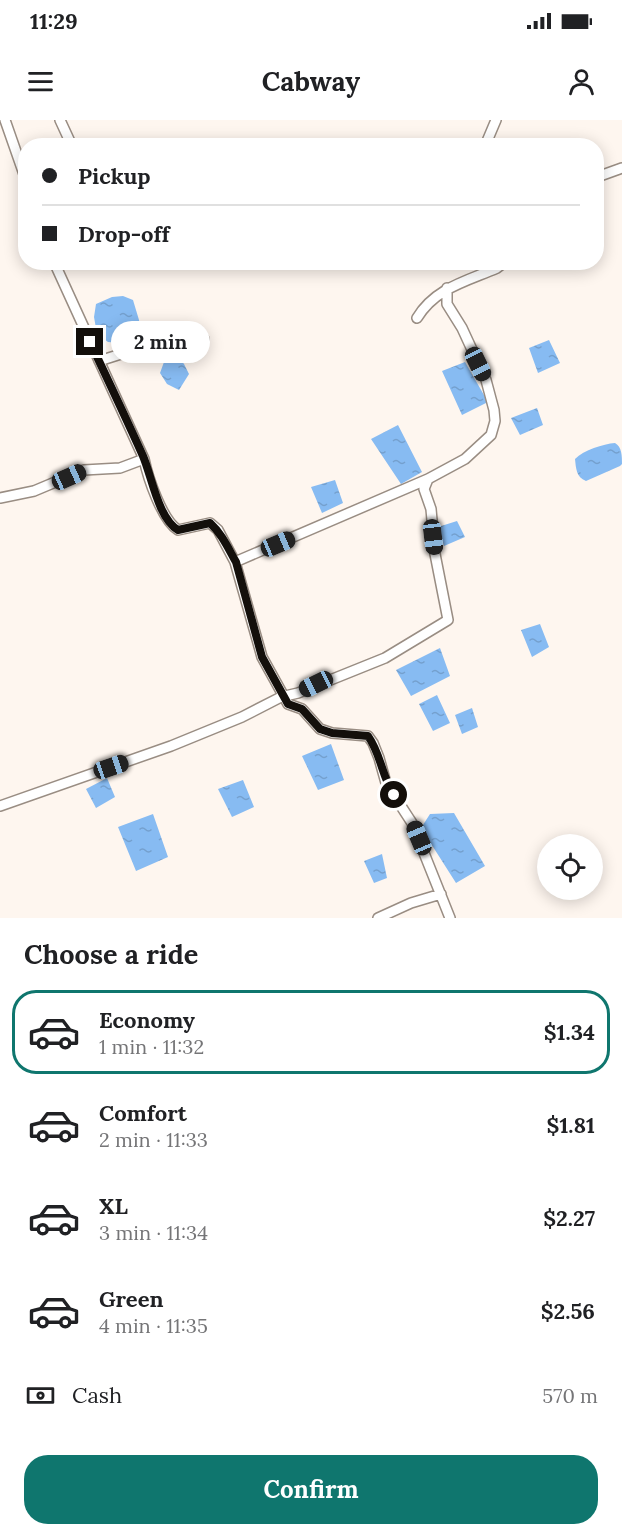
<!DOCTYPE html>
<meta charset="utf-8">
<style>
body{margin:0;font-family:Lora,serif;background:#f6f6f6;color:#202124;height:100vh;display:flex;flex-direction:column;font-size:22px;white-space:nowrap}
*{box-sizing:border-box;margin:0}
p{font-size:20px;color:#757577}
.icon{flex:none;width:33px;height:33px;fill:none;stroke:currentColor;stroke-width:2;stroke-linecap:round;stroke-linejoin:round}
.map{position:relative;height:798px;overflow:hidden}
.panel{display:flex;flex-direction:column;background:#fff;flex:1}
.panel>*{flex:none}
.banner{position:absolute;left:18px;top:18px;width:586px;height:132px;border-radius:24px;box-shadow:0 3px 15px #0003;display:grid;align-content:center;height:132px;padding:0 24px;background:#fff}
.buttons{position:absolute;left:537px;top:714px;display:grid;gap:12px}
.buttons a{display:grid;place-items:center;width:66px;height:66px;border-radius:50%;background:#fff;box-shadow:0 3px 15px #0003;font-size:30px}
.end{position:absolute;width:27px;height:27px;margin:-14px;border:8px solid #130f0b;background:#fff;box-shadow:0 0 0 3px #fff}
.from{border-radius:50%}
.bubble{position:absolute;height:42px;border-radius:21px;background:#fff;box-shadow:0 3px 15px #0003;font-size:20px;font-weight:800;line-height:42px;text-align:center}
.car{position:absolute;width:18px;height:36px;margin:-18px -9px;border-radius:8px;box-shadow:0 0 4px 2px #0007;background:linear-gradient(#222 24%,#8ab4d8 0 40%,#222 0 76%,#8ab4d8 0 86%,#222 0)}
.banner b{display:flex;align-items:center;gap:21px;height:57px;font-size:22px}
.banner b+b{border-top:2px solid #e0e0e0}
.banner i{width:15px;height:15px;background:#202124}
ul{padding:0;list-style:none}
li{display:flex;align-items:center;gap:18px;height:84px;margin:0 12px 9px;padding:0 12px;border:3px solid transparent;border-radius:24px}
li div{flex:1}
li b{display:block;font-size:22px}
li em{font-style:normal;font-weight:800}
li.selected{border-color:#0f766e}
li>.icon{width:54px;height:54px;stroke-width:1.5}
h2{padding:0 24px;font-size:27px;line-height:72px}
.pay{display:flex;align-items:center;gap:15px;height:66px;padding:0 24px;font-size:22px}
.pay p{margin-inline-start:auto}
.primary-button{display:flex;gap:12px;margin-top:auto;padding:12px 24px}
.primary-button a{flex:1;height:69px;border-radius:24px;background:#0f766e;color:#fff;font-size:24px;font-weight:800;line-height:69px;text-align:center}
.status{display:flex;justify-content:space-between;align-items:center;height:42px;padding:0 30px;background:#fff;direction:ltr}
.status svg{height:16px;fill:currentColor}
header{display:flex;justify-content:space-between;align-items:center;height:78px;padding:0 24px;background:#fff;font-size:27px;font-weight:800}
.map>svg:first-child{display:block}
</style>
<div class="status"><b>11:29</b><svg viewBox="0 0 49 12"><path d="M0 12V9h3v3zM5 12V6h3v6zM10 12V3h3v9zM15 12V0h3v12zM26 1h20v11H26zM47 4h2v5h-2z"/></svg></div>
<header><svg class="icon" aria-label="menu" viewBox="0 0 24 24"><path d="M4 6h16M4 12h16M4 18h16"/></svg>Cabway<svg class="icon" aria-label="person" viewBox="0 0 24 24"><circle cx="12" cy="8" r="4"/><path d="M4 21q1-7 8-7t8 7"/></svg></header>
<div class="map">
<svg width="622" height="798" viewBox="0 0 622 798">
<defs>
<pattern id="water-ripples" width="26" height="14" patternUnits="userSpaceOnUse" patternTransform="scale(1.5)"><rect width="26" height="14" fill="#87bbf2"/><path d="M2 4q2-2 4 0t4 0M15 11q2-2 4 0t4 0" fill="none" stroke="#74a0ce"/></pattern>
</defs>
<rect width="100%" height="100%" fill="#fef6ef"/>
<path fill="url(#water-ripples)" d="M123 176 133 180 139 200 140 216 130 215 119 223 108 222 97 214 94 197 96 184 112 177Z
M549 220 560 243 538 253 529 228Z
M176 234 184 244 189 254 179 270 167 264 160 253 164 242Z
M465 242 488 282 462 295 442 251Z
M537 288 543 305 520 315 511 298Z
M398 305 422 352 401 364 371 319Z
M615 323C622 327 622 336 622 344L620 346 586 361C576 357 576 348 575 339 584 330 603 324 615 323Z
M335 360 343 383 322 393 311 367Z
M457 401 465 417 444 426 438 407Z
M540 504 549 527 532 537 521 510Z
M440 528 450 556 411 576 396 550Z
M437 575 450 603 433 611 419 584Z
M472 588 478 607 462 614 455 595Z
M331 624 344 660 318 670 302 636Z
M107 658 115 677 96 688 86 669Z
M243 660 254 687 232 697 218 669Z
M454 693 485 746 456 763 421 708 430 694Z
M153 694 168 737 136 751 118 707Z
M382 734 387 758 374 763 364 741Z"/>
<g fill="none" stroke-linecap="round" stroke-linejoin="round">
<defs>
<path id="minor" d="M5 0 26 60
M60 0 72 26
M485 26 496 0
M597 57 622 48
M54 142 144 339
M417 198C435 168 467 161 497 148L505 142
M99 241 143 227 176 225 204 219
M0 378 34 371 84 350 120 348 144 339C148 358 162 400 178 410L210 403 218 410 235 442 262 537 288 584 302 589 320 609 332 613 368 616 373 623 379 638 386 663 412 703 450 798
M235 442 428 359 465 339 491 315 495 301 494 290 486 260 462 208 447 184V168
M0 686 171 626 242 597 281 577 298 573 385 538 448 500 435 434 431 389 424 369 428 359
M378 798 411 783 441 774"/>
</defs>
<use href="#minor" stroke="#998d83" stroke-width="12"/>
<use href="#minor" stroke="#fff" stroke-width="9"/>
</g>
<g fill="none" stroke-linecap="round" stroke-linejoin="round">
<path stroke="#130f0b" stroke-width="8" d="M90 222C108 260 126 298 143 336 152 357 158 398 178 410L210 403C222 414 228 428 236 442L262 537 288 584 302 589 320 609 332 613 368 616C381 634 382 657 394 675"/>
</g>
</svg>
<div class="buttons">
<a><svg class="icon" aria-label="locate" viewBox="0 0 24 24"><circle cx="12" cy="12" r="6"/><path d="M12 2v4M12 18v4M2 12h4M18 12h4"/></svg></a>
</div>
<i class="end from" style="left:394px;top:675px"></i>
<i class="end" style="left:90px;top:222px"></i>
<div class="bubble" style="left:111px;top:201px;width:99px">2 min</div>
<i class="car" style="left:478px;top:244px;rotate:154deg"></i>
<i class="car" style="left:69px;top:357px;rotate:66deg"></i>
<i class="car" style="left:433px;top:417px;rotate:173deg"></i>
<i class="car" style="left:278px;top:424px;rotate:67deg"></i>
<i class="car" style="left:316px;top:564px;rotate:244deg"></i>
<i class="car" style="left:111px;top:647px;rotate:71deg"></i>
<i class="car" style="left:419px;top:718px;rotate:337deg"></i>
<div class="banner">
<b><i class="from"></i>Pickup</b>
<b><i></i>Drop-off</b>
</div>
</div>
<section class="panel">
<h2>Choose a ride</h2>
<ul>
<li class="selected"><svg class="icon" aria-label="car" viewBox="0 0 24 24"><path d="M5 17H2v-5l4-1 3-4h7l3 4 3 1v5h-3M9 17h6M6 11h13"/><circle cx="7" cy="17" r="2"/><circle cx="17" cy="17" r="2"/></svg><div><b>Economy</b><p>1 min · 11:32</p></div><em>$1.34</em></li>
<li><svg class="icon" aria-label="car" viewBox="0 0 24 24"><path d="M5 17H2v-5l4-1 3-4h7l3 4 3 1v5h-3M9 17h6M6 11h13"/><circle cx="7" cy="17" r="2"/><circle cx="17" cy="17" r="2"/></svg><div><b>Comfort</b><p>2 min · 11:33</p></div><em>$1.81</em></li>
<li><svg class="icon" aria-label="car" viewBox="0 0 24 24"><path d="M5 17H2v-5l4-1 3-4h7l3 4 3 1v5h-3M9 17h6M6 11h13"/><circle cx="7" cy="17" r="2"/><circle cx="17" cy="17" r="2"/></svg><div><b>XL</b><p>3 min · 11:34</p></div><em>$2.27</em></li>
<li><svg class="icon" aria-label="car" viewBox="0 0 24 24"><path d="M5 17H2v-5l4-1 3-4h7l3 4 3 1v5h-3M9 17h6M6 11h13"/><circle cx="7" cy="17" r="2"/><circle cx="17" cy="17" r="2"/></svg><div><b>Green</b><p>4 min · 11:35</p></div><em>$2.56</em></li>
</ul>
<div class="pay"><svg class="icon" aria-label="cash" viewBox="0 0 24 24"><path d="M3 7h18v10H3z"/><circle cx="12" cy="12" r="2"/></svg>Cash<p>570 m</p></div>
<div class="primary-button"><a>Confirm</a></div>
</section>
